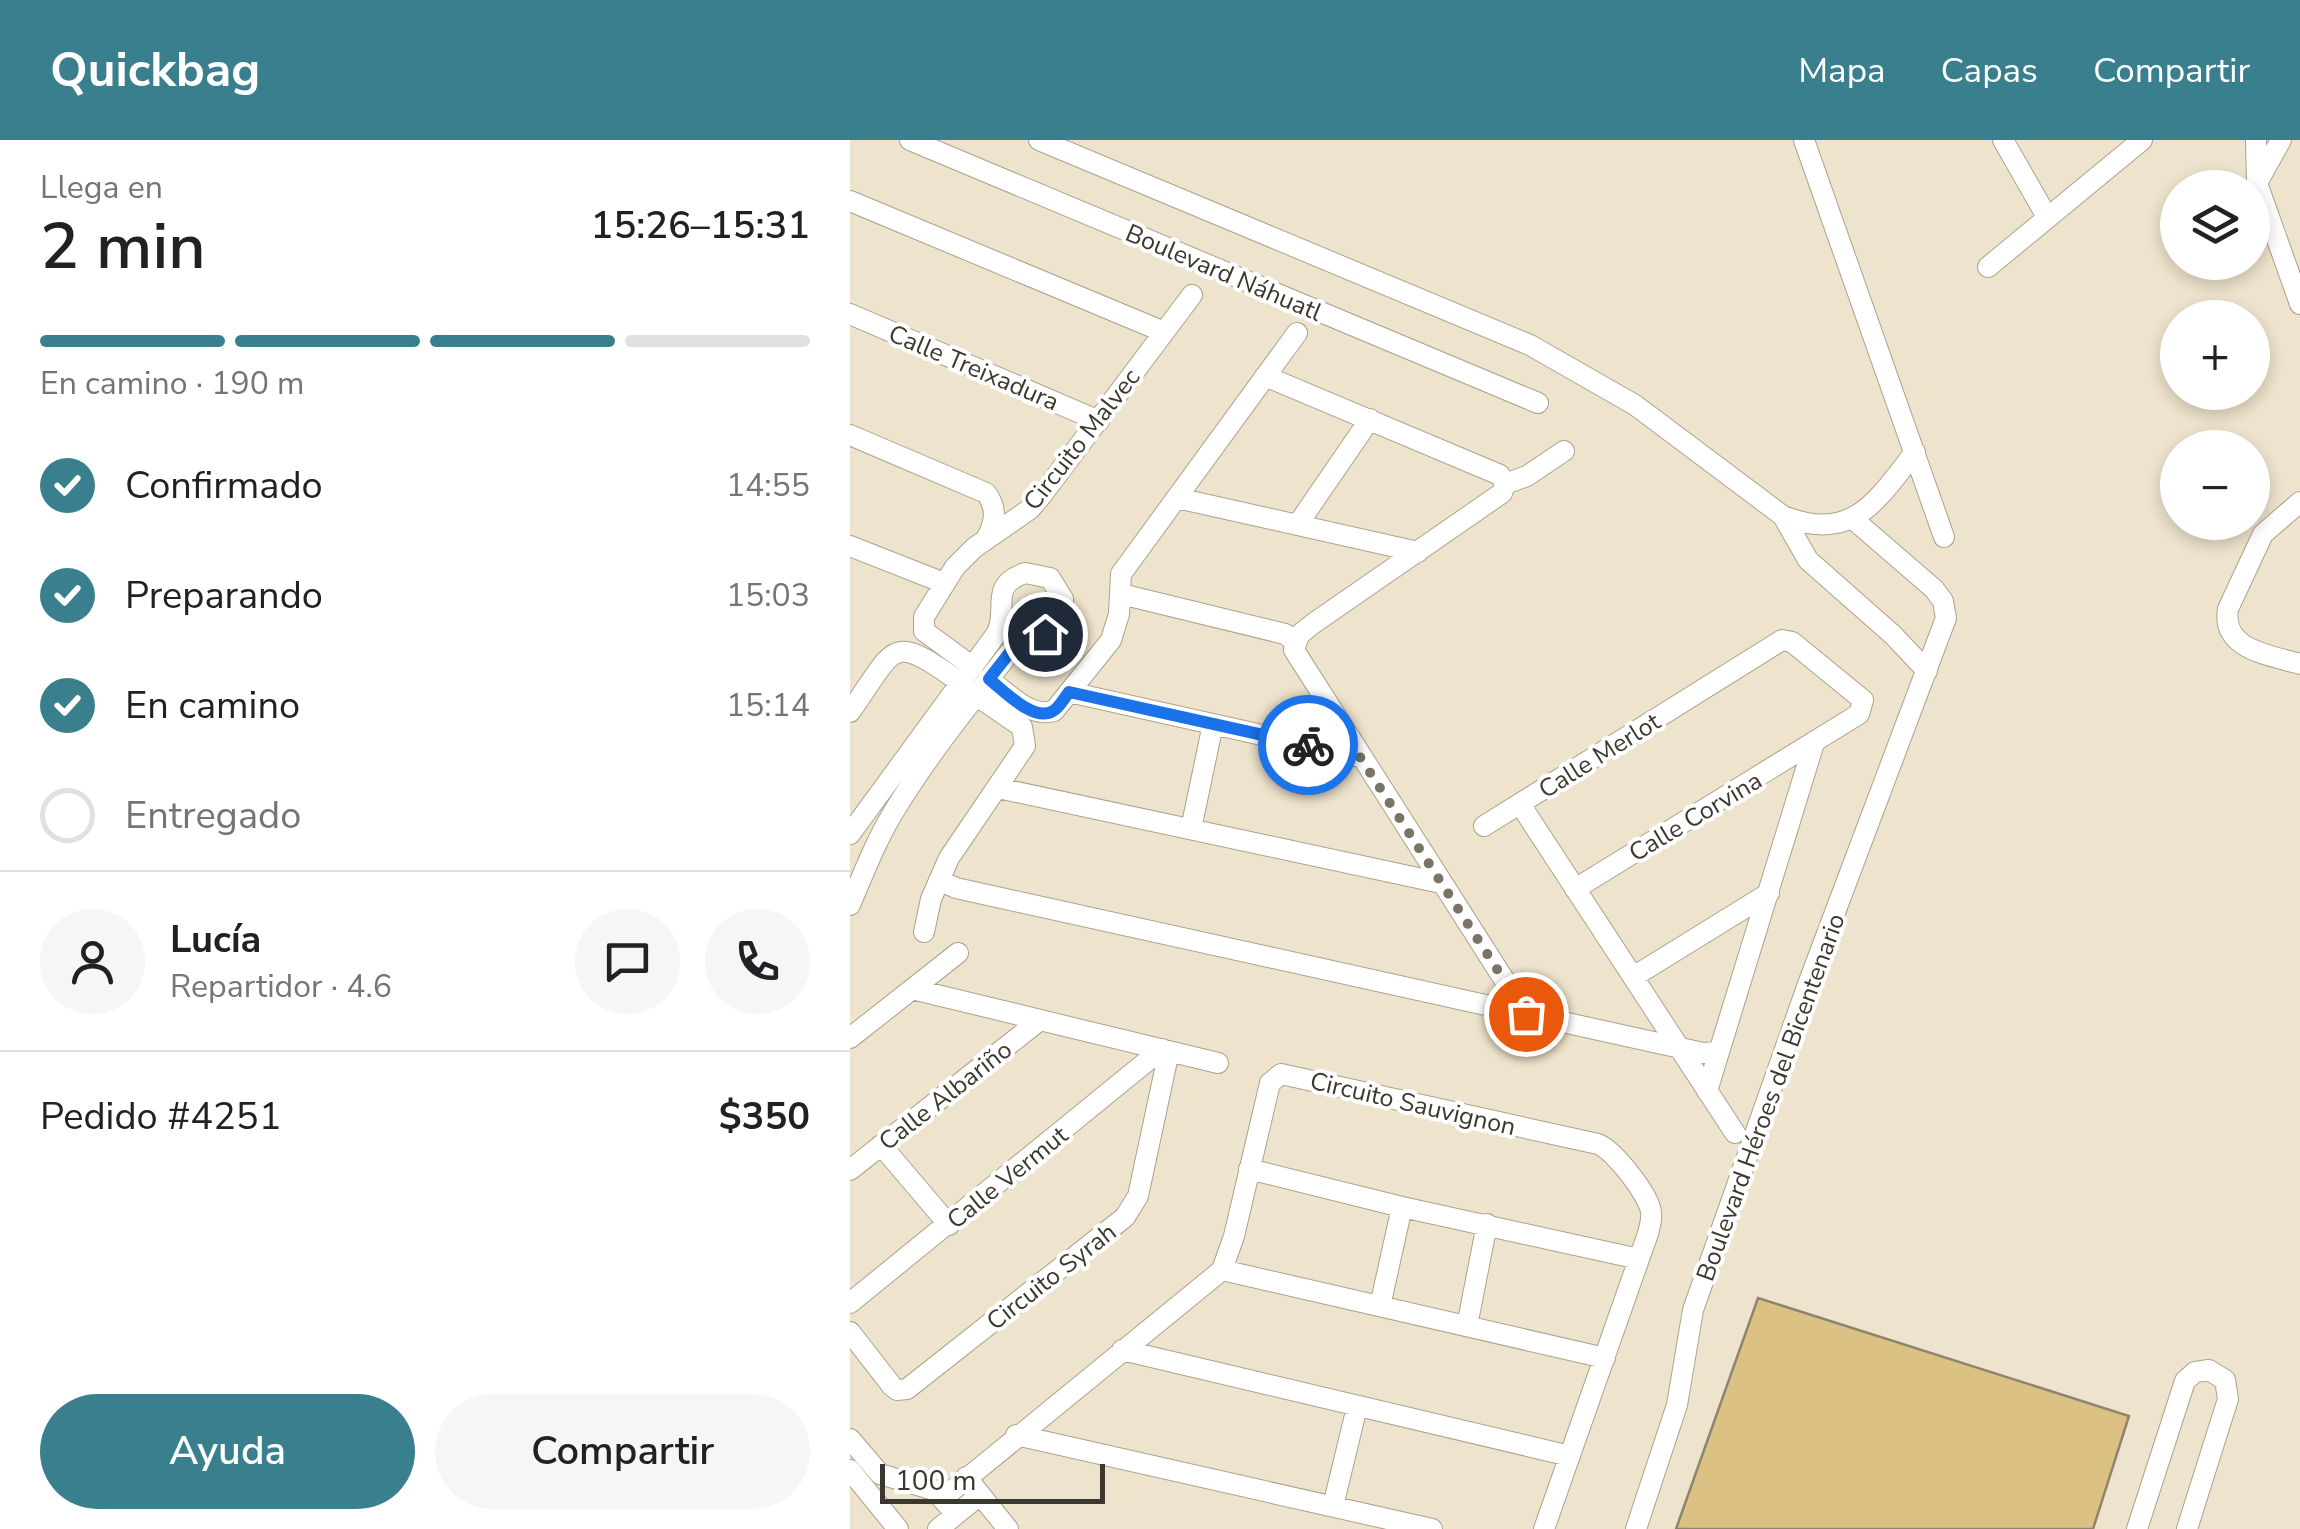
<!DOCTYPE html>
<html lang="es">
<head>
<meta charset="utf-8">
<style>
  body { margin:0; font-family:"Nunito Sans",sans-serif; background:#f6f6f6; color:#202124; height:100vh; display:flex; flex-direction:column; font-size:38px; white-space:nowrap }
  * { box-sizing:border-box; margin:0 }
  p { font-size:32px; color:#757577 }
  .icon { flex:none; width:55px; height:55px; fill:none; stroke:currentColor; stroke-width:2; stroke-linecap:round; stroke-linejoin:round }
  .map { position:relative; flex:1; overflow:hidden }
  .sheet { display:flex; flex-direction:column; background:#fff; width:850px }
  .sheet>* { flex:none }
  .buttons { position:absolute; left:1310px; top:30px; display:grid; gap:20px }
  .buttons a { display:grid; place-items:center; width:110px; height:110px; border-radius:50%; background:#fff; box-shadow:0 5px 15px #0003; font-size:50px }
  .scale { position:absolute; left:30px; bottom:25px; width:225px; box-sizing:border-box; padding-left:10px; border:5px solid #3c382f; border-top:0; font-size:28px; line-height:35px; white-space:nowrap; color:#3c382f; -webkit-text-stroke:8px #fff; paint-order:stroke }
  .pin { position:absolute; display:grid; place-items:center; width:85px; height:85px; color:#fff; margin:-42px; border:5px solid #fff; border-radius:50%; box-shadow:0 2px 10px #0007 }
  .courier { position:absolute; display:grid; place-items:center; width:100px; height:100px; margin:-50px; border:8px solid #1a73e8; border-radius:50%; background:#fff; color:#222; box-shadow:0 2px 12px #0007 }
  .overview em { font-style:normal; font-weight:600 }
  .overview div { display:flex; flex-direction:column-reverse }
  .overview { display:flex; align-items:center; justify-content:space-between; height:170px; padding:0 40px }
  h1 { font-size:65px; font-weight:600; line-height:75px }
  .bar { display:grid; grid-template-columns:repeat(4,1fr); gap:15px 10px; align-content:center; height:120px; padding:0 40px }
  .bar i { height:12px; border-radius:8px; background:#e0e0e0 }
  .bar .current { background:#3a7f8d }
  .bar p { grid-column:span 4 }
  .line { display:flex; align-items:center; gap:25px; padding:0 40px; border-top:2px solid #e0e0e0 }
  .line div { flex:1 }
  .round { display:grid; place-items:center; flex:none; width:105px; height:105px; border-radius:52px; background:#f6f6f6 }
  ol { padding:0 40px; list-style:none }
  li { display:flex; align-items:center; gap:30px; height:110px }
  li p { margin-inline-start:auto }
  li .icon { padding:10px; border-radius:50%; background:#3a7f8d; color:#fff; stroke-width:4 }
  li:last-child { color:#757577 }
  li i { width:55px; height:55px; border:5px solid #e0e0e0; border-radius:50% }
  .button { display:flex; gap:20px; margin-top:auto; padding:20px 40px }
  .button a { flex:1; height:115px; border-radius:60px; background:#3a7f8d; color:#fff; font-size:40px; font-weight:600; line-height:115px; text-align:center }
  .button a+a { background:#f6f6f6; color:#202124 }
  header { display:flex; align-items:center; gap:60px; box-sizing:border-box; height:140px; padding:0 50px; background:#3a7f8d; color:#fff }
  header strong { font-size:48px }
  nav { display:flex; gap:55px; margin-inline-start:auto; font-size:35px }
  main { display:flex; flex:1; min-height:0 }
  .map>svg:first-child { display:block }
  .building { fill:#dcc184; stroke:#8e846f; stroke-width:2.5 }
  .lines { fill:none; stroke-linecap:round; stroke-linejoin:round }
  .minor-casing { stroke:#aca28c; stroke-width:22 }
  .minor { stroke:#fff; stroke-width:20 }
  .done { stroke:#7a7466; stroke-width:10; stroke-dasharray:0 18 }
  .route { stroke:#1a73e8; stroke-width:12 }
  .labels { text-anchor:middle; stroke-width:8; stroke-linejoin:round; paint-order:stroke }
  .street-label { font-size:25px; fill:#3c382f; stroke:#fff }
</style>
</head>
<body>
<header>
<strong>Quickbag</strong>
<nav><a>Mapa</a><a>Capas</a><a>Compartir</a></nav>
</header>
<main>
<section class="sheet">
<div class="overview"><div><h1>2 min</h1><p>Llega en</p></div><em>15:26–15:31</em></div>
<div class="bar"><i class="current"></i><i class="current"></i><i class="current"></i><i></i><p>En camino · 190 m</p></div>
<ol>
<li><svg class="icon" aria-label="check" viewBox="0 0 24 24"><path d="M5 12l5 5 9-10"/></svg>Confirmado<p>14:55</p></li>
<li><svg class="icon" aria-label="check" viewBox="0 0 24 24"><path d="M5 12l5 5 9-10"/></svg>Preparando<p>15:03</p></li>
<li><svg class="icon" aria-label="check" viewBox="0 0 24 24"><path d="M5 12l5 5 9-10"/></svg>En camino<p>15:14</p></li>
<li><i></i>Entregado</li>
</ol>
<div class="line" style="height:180px"><a class="round"><svg class="icon" aria-label="person" viewBox="0 0 24 24"><circle cx="12" cy="8" r="4"/><path d="M4 21q1-7 8-7t8 7"/></svg></a><div><b>Lucía</b><p>Repartidor · 4.6</p></div><a class="round"><svg class="icon" aria-label="chat" viewBox="0 0 24 24"><path d="M4 5h16v11H9l-5 4z"/></svg></a><a class="round"><svg class="icon" aria-label="phone" viewBox="0 0 24 24"><path d="M5 4h4l2 5-3 2q2 4 5 5l2-3 5 2v4C11 20 4 13 5 4z"/></svg></a></div>
<div class="line" style="height:130px"><div>Pedido #4251</div><b>$350</b></div>
<div class="button"><a>Ayuda</a><a>Compartir</a></div>
</section>
<div class="map">
<svg width="1450" height="1389" viewBox="0 0 1450 1389">
  <rect width="100%" height="100%" fill="#eee3cc"/>
  <path class="building" d="M908,1158L1279,1276L1243,1389H826Z"/>
  <g class="lines">
    <defs>
      <path id="minor" d="M60,0L688,263
        M189,0L680,205L785,265L933,376C1002,403 1026,362 1065,312
        M954,0L1094,397
        M1153,0L1197,77
        M1406,0L1407,43L1450,164
        M1408,41L1431,0
        M0,61L314,192
        M1138,127L1292,0
        M0,174L249,281
        M415,236L650,335L655,344
        M0,295L136,353C148,369 145,383 136,399
        M327,358L568,412
        M1450,362L1413,394L1378,469C1371,510 1420,515 1450,524
        M933,376L958,420L1043,495L1077,531
        M448,384L520,279
        M0,406L94,443
        M271,454L435,494L444,501
        M123,527L74,491V477L105,427L124,408L180,369L192,355L342,155
        M139,539C158,553 179,578 204,571L261,500L269,474L271,434L447,193
        M219,552L510,617
        M0,572C47,506 39,491 111,543
        M148,648L591,743
        M670,664L885,993
        M634,686L932,500L942,502L1013,560L1009,574L725,749
        M341,689L363,584
        M0,694L147,493C159,467 138,446 175,433L200,438L213,459C215,503 179,488 160,512C121,562 79,614 46,668C27,698 14,732 0,765
        M89,740L106,748L853,913L867,912
        M74,792L81,759L99,718L175,606L172,587L127,556
        M783,837L919,753
        M62,849L368,923
        M676,874L444,510L449,495L464,483L652,353L655,344L677,336L714,311
        M0,898L108,813
        M857,951L964,603
        M31,1005L99,1085
        M399,1029L552,1067L789,1119
        M0,1030L190,880
        M372,1130L755,1218
        M0,1163L312,909
        M530,1166L552,1067
        M617,1186L637,1084
        M0,1192L42,1246L47,1250L57,1249L275,1077L288,1056L319,911
        M272,1210L720,1316
        M166,1295L582,1389
        M0,1299L30,1334L84,1350L106,1374
        M0,1330L48,1389
        M116,1337L158,1389
        M93,1358L372,1130L384,1096L420,943L431,934L748,1004C764,1010 799,1055 801,1072C803,1086 793,1106 789,1119L694,1389
        M483,1366L507,1267
        M88,1389L130,1355
        M786,1389L827,1265L843,1170L958,844L1096,478L1093,461L1084,449L1003,379
        M1287,1389L1335,1241L1345,1232L1359,1230L1375,1240L1378,1259L1337,1389"/>
    </defs>
    <use href="#minor" class="minor-casing"/>
    <use href="#minor" class="minor"/>
  </g>
  <g class="lines">
    <path class="done" d="M458,605L510,617L676,874"/>
    <path class="route" d="M195,494L174,498L168,502L139,539C153,550 184,583 203,571C209,568 215,557 219,552L458,605"/>
  </g>
  <g class="labels">
    <g class="street-label">
      <text transform="translate(374 132) rotate(23)" y="9">Boulevard Náhuatl</text>
      <text transform="translate(124 227) rotate(23)" y="9">Calle Treixadura</text>
      <text transform="translate(231 299) rotate(-52)" y="9">Circuito Malvec</text>
      <text transform="translate(749 615) rotate(-32)" y="9">Calle Merlot</text>
      <text transform="translate(845 676) rotate(-31)" y="9">Calle Corvina</text>
      <text transform="translate(95 955) rotate(-38)" y="9">Calle Albariño</text>
      <text transform="translate(920 957) rotate(-70)" y="9">Boulevard Héroes del Bicentenario</text>
      <text transform="translate(563 963) rotate(13)" y="9">Circuito Sauvignon</text>
      <text transform="translate(157 1037) rotate(-39)" y="9">Calle Vermut</text>
      <text transform="translate(201 1136) rotate(-38)" y="9">Circuito Syrah</text>
    </g>
  </g>
</svg>
<div class="buttons">
<a><svg class="icon" aria-label="layers" viewBox="0 0 24 24"><path d="M12 4l9 5-9 5-9-5zM3 14l9 5 9-5"/></svg></a>
<a>+</a>
<a>−</a>
</div>
<div class="scale">100 m</div>
<div class="pin" style="left:676px;top:874px;background:#ea580c"><svg class="icon" aria-label="bag" viewBox="0 0 24 24"><path d="M5 8h14l-1 12H6zM9 8a3 3 0 0 1 6 0"/></svg></div>
<div class="pin" style="left:195px;top:494px;background:#1f2937"><svg class="icon" aria-label="home" viewBox="0 0 24 24"><path d="M3 11l9-7 9 7M6 9v11h12V9"/></svg></div>
<div class="courier" style="left:458px;top:605px"><svg class="icon" aria-label="bike" viewBox="0 0 24 24"><circle cx="6" cy="16" r="4"/><circle cx="18" cy="16" r="4"/><path d="M6 16l4-8h5l3 8M10 8l3 8H6M13 5h3"/></svg></div>
</div>
</main>
</body>
</html>
